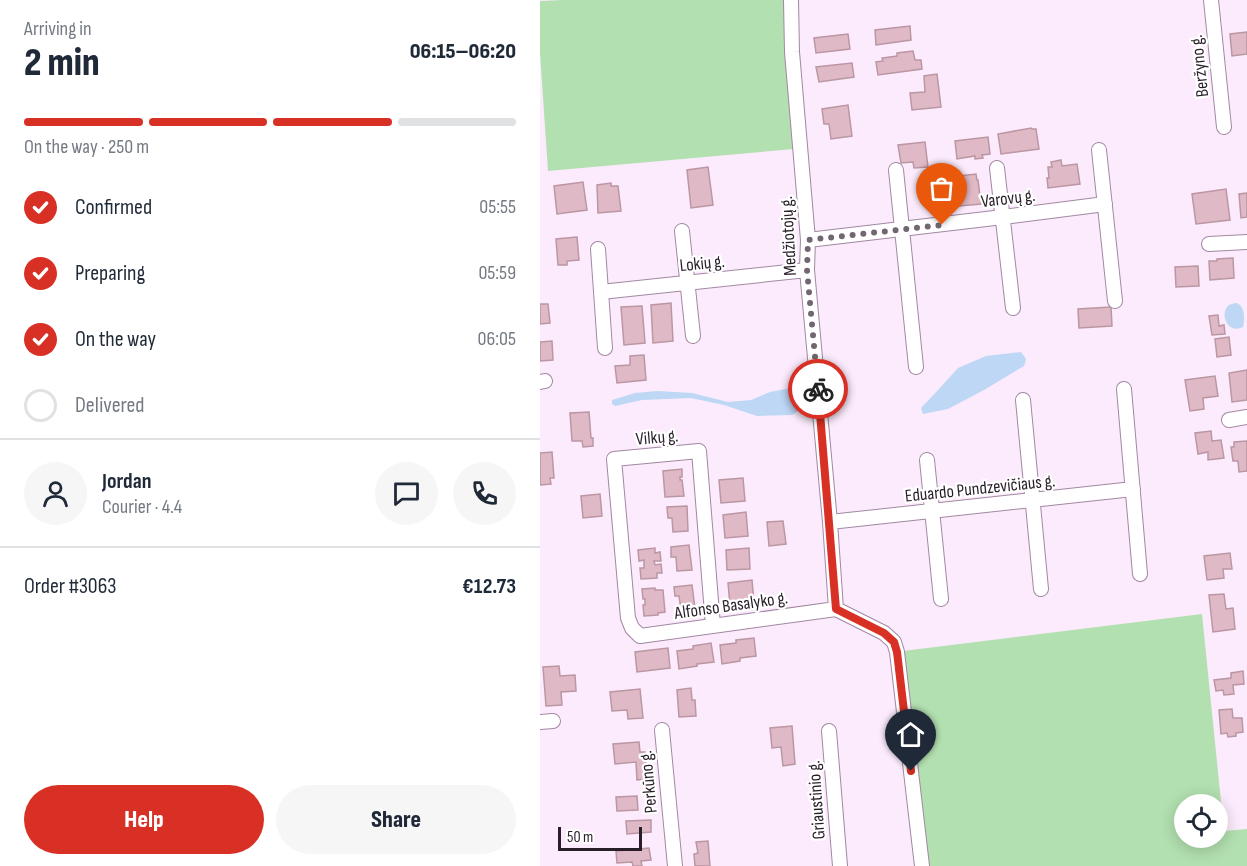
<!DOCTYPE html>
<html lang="en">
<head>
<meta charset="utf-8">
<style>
  body { margin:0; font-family:"Sofia Sans Condensed",sans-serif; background:#f6f6f7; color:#1f2937; height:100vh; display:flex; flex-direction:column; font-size:22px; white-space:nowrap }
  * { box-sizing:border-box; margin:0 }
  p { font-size:20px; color:#747a83 }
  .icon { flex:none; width:33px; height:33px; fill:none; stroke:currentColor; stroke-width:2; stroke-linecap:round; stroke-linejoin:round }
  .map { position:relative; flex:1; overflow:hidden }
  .side { display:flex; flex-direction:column; background:#fff; width:540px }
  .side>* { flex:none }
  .tools { position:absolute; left:634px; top:794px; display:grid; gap:12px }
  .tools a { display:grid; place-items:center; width:54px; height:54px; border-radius:50%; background:#fff; box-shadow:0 3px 15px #0003; font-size:30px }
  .scale { position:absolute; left:18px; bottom:15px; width:84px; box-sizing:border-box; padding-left:6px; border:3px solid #281e28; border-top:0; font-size:16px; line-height:21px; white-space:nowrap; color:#281e28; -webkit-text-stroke:4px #fff; paint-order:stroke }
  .pin { position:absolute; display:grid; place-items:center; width:51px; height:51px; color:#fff; margin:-62px -26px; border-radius:50% 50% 50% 0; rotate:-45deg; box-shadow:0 0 6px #0007 }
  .pin .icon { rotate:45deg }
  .courier { position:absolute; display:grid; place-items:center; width:60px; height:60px; margin:-30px; border:4px solid #d93025; border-radius:50%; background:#fff; color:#222; box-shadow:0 2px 8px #0007 }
  .summary em { font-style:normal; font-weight:800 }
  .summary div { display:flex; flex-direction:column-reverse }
  .summary { display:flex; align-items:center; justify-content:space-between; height:102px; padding:0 24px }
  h1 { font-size:39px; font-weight:800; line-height:45px }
  .bar { display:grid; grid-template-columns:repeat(4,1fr); gap:9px 6px; align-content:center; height:72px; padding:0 24px }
  .bar i { height:8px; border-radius:4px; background:#e0e1e3 }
  .bar .current { background:#d93025 }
  .bar p { grid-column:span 4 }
  .line { display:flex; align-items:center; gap:15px; padding:0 24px; border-top:2px solid #e0e1e3 }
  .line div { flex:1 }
  .round { display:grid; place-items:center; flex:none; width:63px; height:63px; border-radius:32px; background:#f6f6f7 }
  ol { padding:0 24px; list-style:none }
  li { display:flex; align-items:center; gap:18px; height:66px }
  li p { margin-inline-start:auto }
  li .icon { padding:6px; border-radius:50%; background:#d93025; color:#fff; stroke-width:4 }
  li:last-child { color:#747a83 }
  li i { width:33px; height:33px; border:3px solid #e0e1e3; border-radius:50% }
  .action { display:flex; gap:12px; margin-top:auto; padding:12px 24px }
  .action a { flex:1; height:69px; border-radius:36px; background:#d93025; color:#fff; font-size:24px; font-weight:800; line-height:69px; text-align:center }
  .action a+a { background:#f6f6f7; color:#1f2937 }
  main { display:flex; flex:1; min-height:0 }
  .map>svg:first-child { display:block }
  .green { fill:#b3e0b0; fill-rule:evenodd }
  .water { fill:#bdd7f5 }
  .building { fill:#e0b9c6; stroke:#bb96a3; stroke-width:1.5 }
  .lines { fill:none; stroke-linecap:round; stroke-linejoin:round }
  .street-casing { stroke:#a288a2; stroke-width:16 }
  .street { stroke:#fff; stroke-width:14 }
  .done { stroke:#726672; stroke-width:6; stroke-dasharray:0 10.8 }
  .route { stroke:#d93025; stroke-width:8 }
  .labels { text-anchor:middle; stroke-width:4.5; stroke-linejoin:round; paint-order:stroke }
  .street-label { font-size:18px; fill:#281e28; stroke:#fff }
</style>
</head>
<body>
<main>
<section class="side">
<div class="summary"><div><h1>2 min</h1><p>Arriving in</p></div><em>06:15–06:20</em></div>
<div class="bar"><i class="current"></i><i class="current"></i><i class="current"></i><i></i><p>On the way · 250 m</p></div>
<ol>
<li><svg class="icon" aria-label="check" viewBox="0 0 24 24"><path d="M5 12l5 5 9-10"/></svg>Confirmed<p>05:55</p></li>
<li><svg class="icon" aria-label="check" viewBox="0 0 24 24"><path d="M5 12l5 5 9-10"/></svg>Preparing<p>05:59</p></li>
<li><svg class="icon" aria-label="check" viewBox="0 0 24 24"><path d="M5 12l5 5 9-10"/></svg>On the way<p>06:05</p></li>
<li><i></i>Delivered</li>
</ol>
<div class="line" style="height:108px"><a class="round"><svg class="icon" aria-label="person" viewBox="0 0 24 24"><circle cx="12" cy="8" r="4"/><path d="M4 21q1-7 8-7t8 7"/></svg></a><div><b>Jordan</b><p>Courier · 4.4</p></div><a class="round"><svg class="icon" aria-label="chat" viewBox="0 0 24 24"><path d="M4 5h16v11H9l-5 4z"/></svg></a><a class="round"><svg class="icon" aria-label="phone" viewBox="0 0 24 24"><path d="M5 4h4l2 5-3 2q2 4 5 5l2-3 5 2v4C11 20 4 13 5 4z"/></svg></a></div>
<div class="line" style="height:78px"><div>Order #3063</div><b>€12.73</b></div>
<div class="action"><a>Help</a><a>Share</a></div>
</section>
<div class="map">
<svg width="707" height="866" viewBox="0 0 707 866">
  <rect width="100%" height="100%" fill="#fcebfc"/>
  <path class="green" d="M23,0H245L254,149L8,171L0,53V1Z
    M662,614L684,831L707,829V866H386L363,651ZM645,804H678V837H645Z"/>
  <path class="water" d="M696,303C705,305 705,319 703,327C689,334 680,317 687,307C689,304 692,304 696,303Z
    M481,352L486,359L484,366L444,390L408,409L383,414L381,408L398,390L418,368L446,356Z
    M251,388L254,389L257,412L252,415L217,416L184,405L151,398L102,400L75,406L72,404V400L95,393L118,391L152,393L188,402L211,400L230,392Z"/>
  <path class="building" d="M370,26L371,40L336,45L335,30Z
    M707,32V54L692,56L690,34Z
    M308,34L310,49L276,53L274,38Z
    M373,51L375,60H381L382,69L338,75L336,62L343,61L342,58L357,56V53Z
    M312,63L314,77L279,82L276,67Z
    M397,74L401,107L372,110L370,93L385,92L384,76Z
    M308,105L312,136L291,139L289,124H284L282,109Z
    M491,128L492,129H496L499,149L461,154L458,134Z
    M448,137L450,154L442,155L443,158L435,159V156L417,159L415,141Z
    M385,142L388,167L374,168L373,162L361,163L358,145Z
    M521,160L522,166L537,164L540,184L508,188L507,178H509L508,167H512L511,162Z
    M168,167L173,205L151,208L147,170Z
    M436,174L437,180H438L441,204L419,206L417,194H421L419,176Z
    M43,182L47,210L17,214L14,186Z
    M71,183V186H78L81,211L58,213L57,185Z
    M686,189L690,220L656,224L652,194Z
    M707,193V217L701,218L699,194Z
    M37,237L39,260L27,261V265H18L16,239Z
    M693,258L694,278L670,280L669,261H677V259Z
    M658,266L659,286L636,287L635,267Z
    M131,303L133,341L113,343L111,305Z
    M0,304H8L10,323L0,324Z
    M102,306L105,343L84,345L81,307Z
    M571,307L572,326L539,328L538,309Z
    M678,315L679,326L684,325L685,334L672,335L669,316Z
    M689,337L691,355L677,357L675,339Z
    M12,341L13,360L0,361V342Z
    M104,355L106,380L77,383L75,366L90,365V356Z
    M707,370V400L692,402L689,373Z
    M675,376L678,396L663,398L664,409L650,411L645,380Z
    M49,412L51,438H53V446L43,447L42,441H32L30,413Z
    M671,431L672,441L681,440L684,458L668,460V452L658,454L655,433Z
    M707,441V471L699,472L698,461H693L691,447H694V442Z
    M12,452L14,478H10L11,484L0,485V453Z
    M142,469V477H140V480H142L144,496L125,497L123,471Z
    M203,478L205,501L181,503L179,480Z
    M60,494L62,516L43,518L41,496Z
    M147,506L148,531L133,532L132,518H128L127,507Z
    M206,512L208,536L185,538L183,515Z
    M243,521L246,544L229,546L227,522Z
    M149,545L152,570L137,571L136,557H131V547Z
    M115,548V553L120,552L121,561H114L115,565L121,564L122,573H117V578L101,579L100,568H104V560L99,561L98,550Z
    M209,548L210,569L187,570L186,550Z
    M690,553L692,569H683L684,578L667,580L664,556Z
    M212,580L214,603L190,605L188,583Z
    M152,585L155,609L141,610L139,596H135L134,587Z
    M115,588V590H123L125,612L118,613V615L104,616L103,605H105V599H103L102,589Z
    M684,594L686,609L693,608L695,629L673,632L669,595Z
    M214,638L216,656L200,658V661L182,664L180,645L196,643V640Z
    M171,643L174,662L157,664V666L139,669L137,651L153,649V646Z
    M128,648L130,668L97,672L95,652Z
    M19,666L20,676L35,675L36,691L21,692L22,705L6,706L3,667Z
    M703,671L704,684L693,685L694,694L684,695L683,690L676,691L674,680L691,678V673Z
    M151,688L152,700H155L156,716L139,717L137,690Z
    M100,689L103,718L88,719L87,710L72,711L70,692Z
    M692,709L693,718H702L703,732L696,733V736L688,737L687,733L681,734L679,710Z
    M252,726L255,764L243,766L241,747L232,748L230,728Z
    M99,742L100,752H105L107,779L97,780L96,762L75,764L73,744Z
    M97,796L98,810L77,811L76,797Z
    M111,820V832L87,834L86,821Z
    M168,841L170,866H155L154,854L158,853L156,842Z
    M109,848L111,860L101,861L102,866H93L92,862L77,863L76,851Z"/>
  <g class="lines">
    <defs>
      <path id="street" d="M251,0L252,52L268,240L267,270L290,522L296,609L344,633L354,642L357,652L382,866
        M671,0L684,127
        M559,150L575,301
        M457,168L473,308
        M356,170L376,367
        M142,231L153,336
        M268,240L463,217L565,204
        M669,244L707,242
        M58,249L65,348
        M61,292L267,270
        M0,382L5,381
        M584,389L600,574
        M483,400L501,589
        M689,420L707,417
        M387,460L401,599
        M290,522L593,489
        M173,626L159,451L74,459L88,618L92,628L100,636L296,609
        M0,722L13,721
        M122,730L135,866
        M289,731L300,866"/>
    </defs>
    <use href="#street" class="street-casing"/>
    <use href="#street" class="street"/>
  </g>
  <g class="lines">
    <path class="done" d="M278,389L267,270L268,240L402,225"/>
    <path class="route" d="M278,389L296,609L344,633L354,642L357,652L371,771"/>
  </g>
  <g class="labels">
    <g class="street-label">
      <text transform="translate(659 66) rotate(-96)" y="6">Beržyno g.</text>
      <text transform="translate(468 198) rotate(-7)" y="6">Varovų g.</text>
      <text transform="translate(248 236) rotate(-93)" y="6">Medžiotojų g.</text>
      <text transform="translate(162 263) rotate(-6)" y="6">Lokių g.</text>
      <text transform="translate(117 437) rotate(-5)" y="6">Vilkų g.</text>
      <text transform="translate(440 488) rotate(-6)" y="6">Eduardo Pundzevičiaus g.</text>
      <text transform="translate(191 605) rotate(-8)" y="6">Alfonso Basalyko g.</text>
      <text transform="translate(108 782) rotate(-95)" y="6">Perkūno g.</text>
      <text transform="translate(276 800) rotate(-94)" y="6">Griaustinio g.</text>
    </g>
  </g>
</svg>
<div class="tools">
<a><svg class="icon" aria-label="locate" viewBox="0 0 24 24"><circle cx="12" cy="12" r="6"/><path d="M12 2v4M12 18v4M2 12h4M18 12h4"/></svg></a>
</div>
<div class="scale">50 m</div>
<div class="pin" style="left:402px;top:225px;background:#ea580c"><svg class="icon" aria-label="bag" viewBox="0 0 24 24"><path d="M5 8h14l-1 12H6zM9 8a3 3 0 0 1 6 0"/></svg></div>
<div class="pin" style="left:371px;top:771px;background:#1f2937"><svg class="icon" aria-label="home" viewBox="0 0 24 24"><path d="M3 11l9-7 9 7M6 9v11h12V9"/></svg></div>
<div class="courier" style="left:278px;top:389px"><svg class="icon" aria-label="bike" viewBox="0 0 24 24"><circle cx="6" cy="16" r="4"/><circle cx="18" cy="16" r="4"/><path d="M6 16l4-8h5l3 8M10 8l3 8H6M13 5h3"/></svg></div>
</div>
</main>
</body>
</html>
